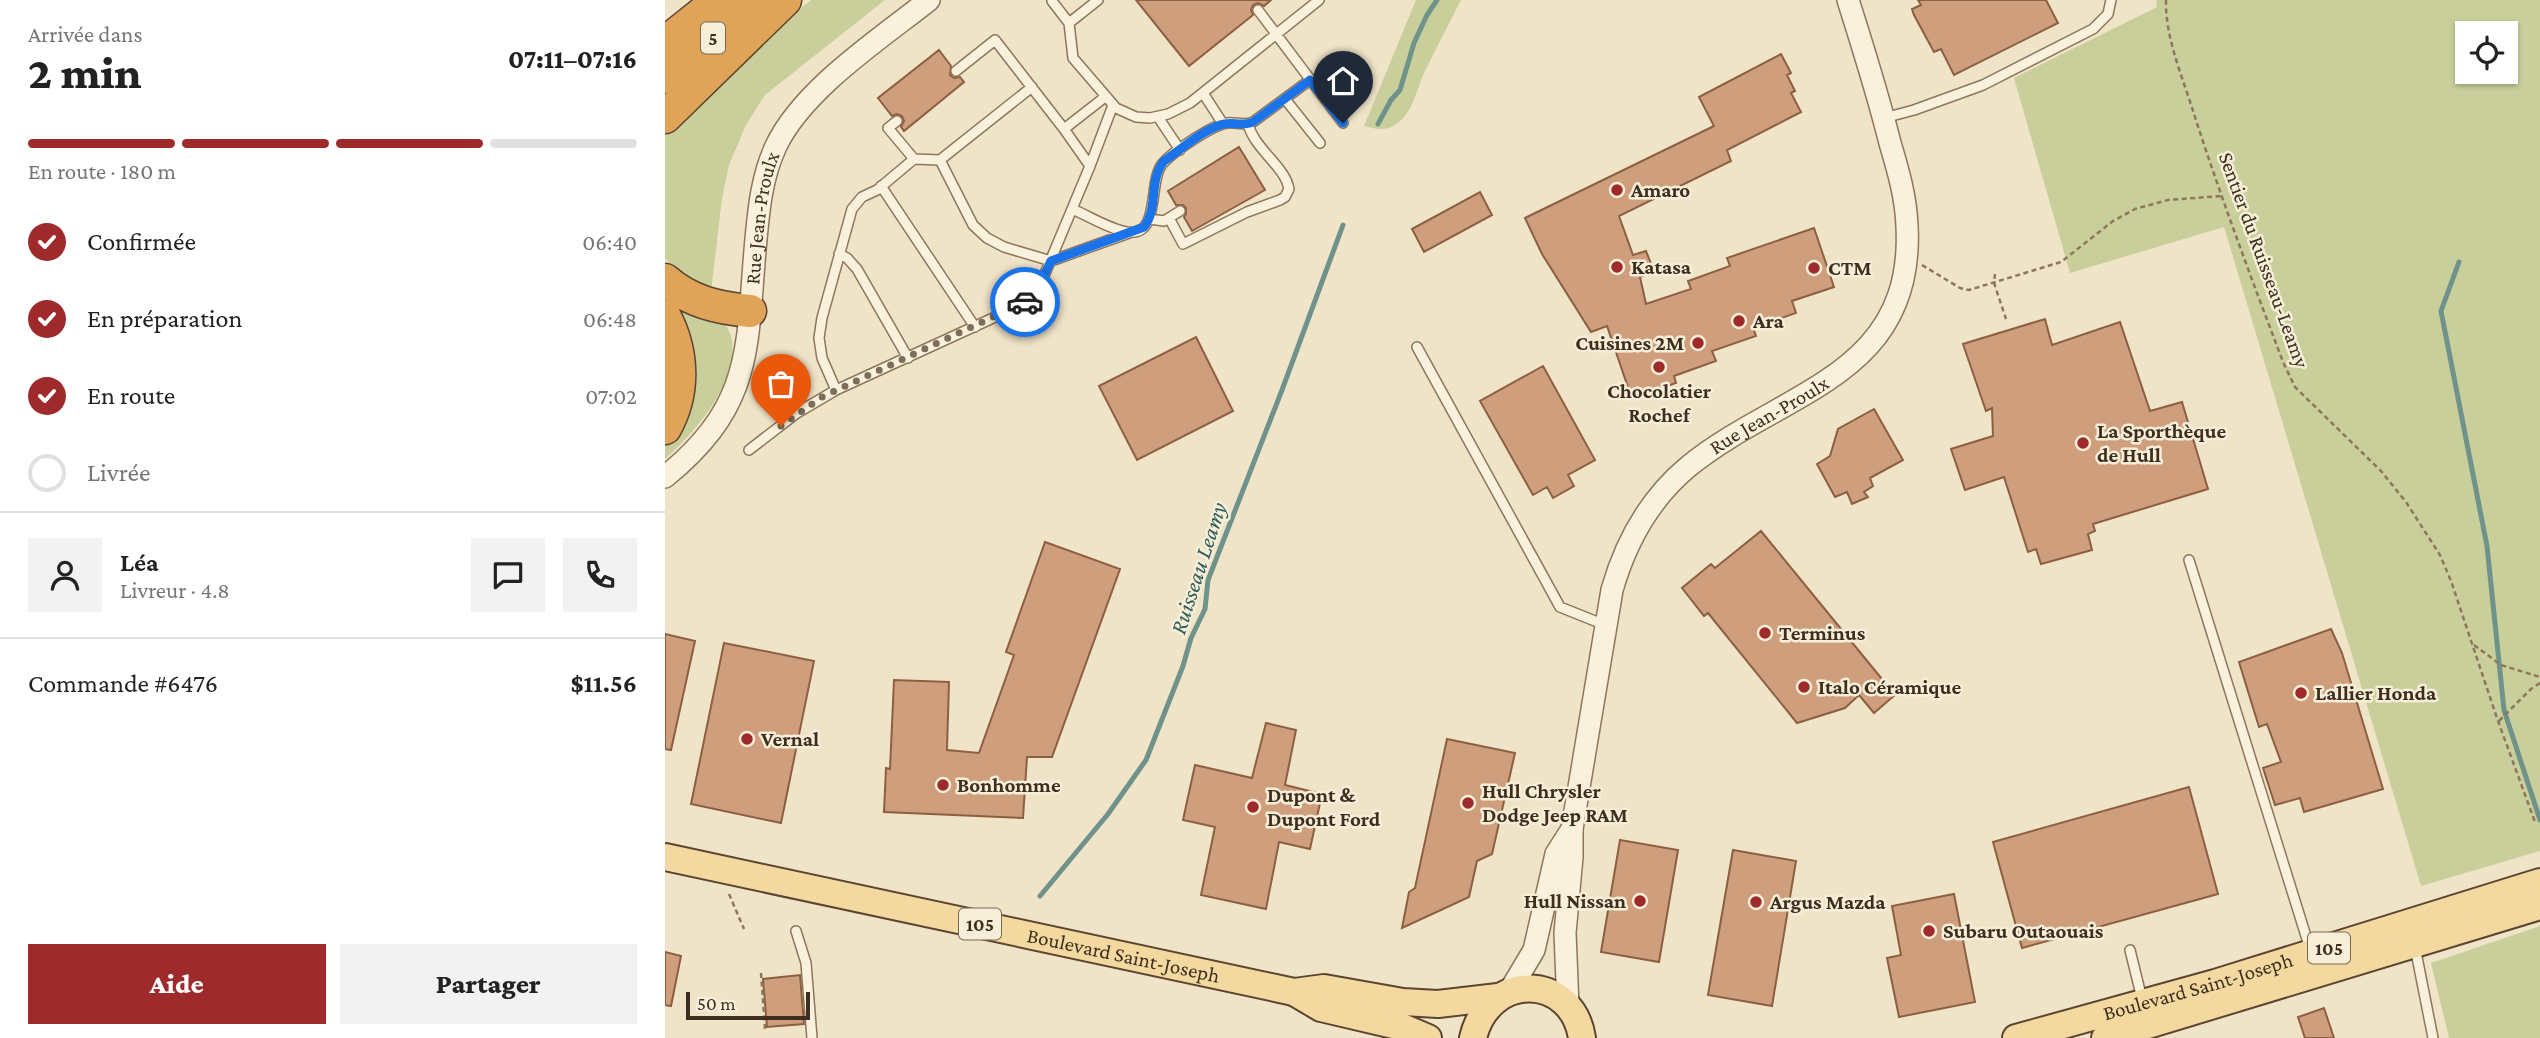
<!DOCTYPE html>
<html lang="fr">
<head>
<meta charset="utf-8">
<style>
  body { margin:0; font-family:"Crimson Pro",serif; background:#f2f2f2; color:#222; height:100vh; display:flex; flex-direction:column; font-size:26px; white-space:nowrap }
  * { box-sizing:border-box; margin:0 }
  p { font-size:23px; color:#767676 }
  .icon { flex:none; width:38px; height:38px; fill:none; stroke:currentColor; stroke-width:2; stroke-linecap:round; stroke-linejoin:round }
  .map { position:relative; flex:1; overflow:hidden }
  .drawer { display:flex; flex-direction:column; background:#fff; width:665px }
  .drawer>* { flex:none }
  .controls { position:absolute; left:1790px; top:21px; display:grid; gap:14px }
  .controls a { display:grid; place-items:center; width:63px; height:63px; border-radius:0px; background:#fff; box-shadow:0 2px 5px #0004; font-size:35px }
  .scale { position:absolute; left:21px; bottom:18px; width:124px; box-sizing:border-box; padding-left:7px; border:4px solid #3d2e20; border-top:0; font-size:19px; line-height:24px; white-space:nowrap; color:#3d2e20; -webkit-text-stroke:5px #f7eed8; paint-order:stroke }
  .pin { position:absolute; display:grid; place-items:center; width:60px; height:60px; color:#fff; margin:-72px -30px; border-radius:50% 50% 50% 0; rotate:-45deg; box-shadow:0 0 7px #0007 }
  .pin .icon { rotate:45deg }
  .courier { position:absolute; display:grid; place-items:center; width:70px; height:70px; margin:-35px; border:5px solid #1a73e8; border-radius:50%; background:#fff; color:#222; box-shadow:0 2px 9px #0007 }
  .head em { font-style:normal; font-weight:800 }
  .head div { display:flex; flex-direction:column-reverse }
  .head { display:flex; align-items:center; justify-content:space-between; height:119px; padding:0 28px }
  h1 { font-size:46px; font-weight:800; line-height:52px }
  .bar { display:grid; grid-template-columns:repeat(4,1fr); gap:10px 7px; align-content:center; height:84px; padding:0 28px }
  .bar i { height:9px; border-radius:5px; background:#e0e0e0 }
  .bar .on { background:#9e2a2b }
  .bar p { grid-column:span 4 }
  .line { display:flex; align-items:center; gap:18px; padding:0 28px; border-top:2px solid #e0e0e0 }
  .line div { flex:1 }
  .round { display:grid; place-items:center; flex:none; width:74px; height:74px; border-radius:0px; background:#f2f2f2 }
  ol { padding:0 28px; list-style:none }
  li { display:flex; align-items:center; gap:21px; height:77px }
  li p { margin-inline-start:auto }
  li .icon { padding:7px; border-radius:50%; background:#9e2a2b; color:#fff; stroke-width:4 }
  li:last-child { color:#767676 }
  li i { width:38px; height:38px; border:4px solid #e0e0e0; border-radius:50% }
  .primary-button { display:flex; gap:14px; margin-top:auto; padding:14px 28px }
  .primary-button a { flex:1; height:80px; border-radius:0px; background:#9e2a2b; color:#fff; font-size:28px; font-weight:800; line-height:80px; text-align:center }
  .primary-button a+a { background:#f2f2f2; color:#222 }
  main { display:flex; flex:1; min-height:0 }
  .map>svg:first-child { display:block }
  .green { fill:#c9cf9b; fill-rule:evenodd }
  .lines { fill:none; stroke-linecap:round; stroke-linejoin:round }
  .stream { stroke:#6f938a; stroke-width:5 }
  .building { fill:#cf9f7d; stroke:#8d5f41; stroke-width:2 }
  .service-casing { stroke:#8d765c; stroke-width:12 }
  .tertiary-casing { stroke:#8d765c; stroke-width:24 }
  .primary-casing { stroke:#5b4430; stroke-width:30 }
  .motorway-casing { stroke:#5b4430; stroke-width:35 }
  .path { stroke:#8d765c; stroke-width:2.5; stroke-dasharray:5 3.5; stroke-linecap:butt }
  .service { stroke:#faf1dc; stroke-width:9 }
  .tertiary { stroke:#faf1dc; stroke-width:21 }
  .primary { stroke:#f3d9a0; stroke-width:26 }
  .motorway { stroke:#e0a458; stroke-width:32 }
  .done { stroke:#7c6e5b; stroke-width:7; stroke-dasharray:0 12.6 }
  .route { stroke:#1a73e8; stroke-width:9 }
  .poi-dot { fill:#9e2a2b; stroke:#f7eed8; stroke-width:2.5 }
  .labels { text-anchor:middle; stroke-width:5; stroke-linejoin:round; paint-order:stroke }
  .shield { fill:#f7eed8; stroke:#756857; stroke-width:2 }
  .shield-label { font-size:19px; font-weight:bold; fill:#3d2e20 }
  .poi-label { font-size:21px; font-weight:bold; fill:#3d2e20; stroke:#f7eed8; text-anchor:start }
  .street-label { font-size:21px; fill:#3d2e20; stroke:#f7eed8 }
  .water-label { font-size:23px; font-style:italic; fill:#2f5d5a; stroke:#f7eed8 }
</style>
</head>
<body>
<main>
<section class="drawer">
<div class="head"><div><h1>2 min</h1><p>Arrivée dans</p></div><em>07:11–07:16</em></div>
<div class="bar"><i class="on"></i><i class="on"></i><i class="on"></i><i></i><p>En route · 180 m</p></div>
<ol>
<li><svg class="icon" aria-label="check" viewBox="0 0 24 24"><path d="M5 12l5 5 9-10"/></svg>Confirmée<p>06:40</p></li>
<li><svg class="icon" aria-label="check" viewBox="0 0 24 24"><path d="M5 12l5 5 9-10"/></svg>En préparation<p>06:48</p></li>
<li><svg class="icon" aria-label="check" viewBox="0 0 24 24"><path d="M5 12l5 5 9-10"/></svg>En route<p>07:02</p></li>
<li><i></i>Livrée</li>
</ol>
<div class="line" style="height:126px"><a class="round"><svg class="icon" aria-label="person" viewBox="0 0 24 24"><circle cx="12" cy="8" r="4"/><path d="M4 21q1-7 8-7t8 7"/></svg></a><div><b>Léa</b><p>Livreur · 4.8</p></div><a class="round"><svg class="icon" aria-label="chat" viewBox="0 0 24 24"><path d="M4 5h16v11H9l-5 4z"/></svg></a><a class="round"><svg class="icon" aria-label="phone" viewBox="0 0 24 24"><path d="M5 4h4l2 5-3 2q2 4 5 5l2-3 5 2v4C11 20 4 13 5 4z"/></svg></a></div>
<div class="line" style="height:91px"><div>Commande #6476</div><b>$11.56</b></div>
<div class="primary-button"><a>Aide</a><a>Partager</a></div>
</section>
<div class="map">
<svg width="1875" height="1038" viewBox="0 0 1875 1038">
  <rect width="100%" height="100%" fill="#f0e4c8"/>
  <path class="green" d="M146,0H220L100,95L81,125L64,165L57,198L46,293L14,274L0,258V136L99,39Z
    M751,0H796C784,24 771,48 759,73C752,89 747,115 730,125C721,131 709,129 699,126Z
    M1491,0H1875V851L1756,886L1559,227L1405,273L1349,78L1492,7ZM1802,33H1841V72H1802Z
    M11,299L61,325C87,368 31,432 0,459V445L10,430L7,307Z
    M1875,926V1038H1784L1766,963Z"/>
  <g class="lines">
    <path class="stream" d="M713,124L726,100L735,90L749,43L762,15L772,0
      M1794,262L1776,311L1822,546L1839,710L1875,820
      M375,896L443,814L481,760L518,666L526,638L540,609L543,580L617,390L678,225"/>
  </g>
  <path class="building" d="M471,0H606L599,6L593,3L588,5L586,10L588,15L524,66Z
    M1253,0H1381L1393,23L1289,75L1276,49L1269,52L1249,15L1247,9L1256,5Z
    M274,50L286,66L285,75L289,78L295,77L299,82L239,131L236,127L239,121L237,116L232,114L227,116L213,98Z
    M1116,54L1126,73L1122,75L1130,91L1126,93L1136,112L1062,150L1066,161L954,216L968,255L981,251L989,271L975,277L981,304L1026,289L1023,281L1065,266L1062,258L1149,228L1169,287L1127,301L1131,313L1088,328L1091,336L1047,351L1051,361L1009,376L1011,383L967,399L942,326L926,332L877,254L860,218L1049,126L1034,97Z
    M574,147L600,190L527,231L519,217L521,214V208L518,205H511L503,191Z
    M815,192L827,215L759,252L747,229Z
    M1380,319L1387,345L1455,322L1485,411L1517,402L1543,489L1428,524L1430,531L1423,534L1427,550L1376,564L1371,549L1363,552L1339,477L1300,490L1286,449L1328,436L1327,408L1321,411L1298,344Z
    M531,337L568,411L472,460L434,386Z
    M878,366L930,460L903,475L909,486L888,498L882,487L868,495L815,401Z
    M1209,409L1238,460L1205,478L1208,486L1199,492L1203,497L1187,504L1182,492L1170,497L1152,464L1165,456L1173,429Z
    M1096,531L1230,695L1209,713L1194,695L1180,708L1132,723L1043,613L1039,616L1017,588L1046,564L1050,568Z
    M380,542L455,569L387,757H362L358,818L219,812L221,768L225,769L229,680L284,682L282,750L314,753L349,655L341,652Z
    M1666,629L1677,653L1718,789L1639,812L1635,798L1610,805L1598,768L1616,762L1602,724L1594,727L1574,662Z
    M0,634L30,641L6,750L0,749Z
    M59,643L149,661L116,823L26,804Z
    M601,723L631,730L620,785L657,794L645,849L614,842L601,909L536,895L550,827L518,820L530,765L587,778Z
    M782,739L850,753L827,854L812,861L804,897L737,928L744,892L750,888Z
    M1524,787L1553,894L1357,948L1328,842Z
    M955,840L1013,850L994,962L936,952Z
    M1068,850L1131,861L1107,1006L1043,995Z
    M1289,894L1310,1002L1234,1017L1222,958L1236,955L1227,906Z
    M0,952L16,956L6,1006L0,1005Z
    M135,975L139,1024L102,1027L98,979Z
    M1659,1008L1669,1038H1640L1633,1017Z"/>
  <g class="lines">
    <defs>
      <path id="service" d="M387,1L404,23L408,58L451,108L471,117L485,118L503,114L525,103L654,0
        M593,10L678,123
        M404,23L433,0
        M291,71L330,40L399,129L440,97
        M538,93L558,124
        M620,99L655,143
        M493,117L515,150
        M1219,118L1249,110L1318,85L1428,29L1443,14L1446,0
        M232,121L223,128L249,159L275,160L367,87
        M249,159L212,190L197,197L187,209L157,318L154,338L157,358L171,390L352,307L365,297L376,283L425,166L399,129
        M275,160L308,225L322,238L339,247L386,261L464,233
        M425,166L448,105
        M216,186L310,327
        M407,209C424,216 444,229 462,232C497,237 482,181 498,163C508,152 547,125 562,123C571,122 579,126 588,122L645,80
        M504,218L518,244L582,212L615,200L620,197L624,189C620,166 590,150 583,124
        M485,219L499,221L515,211
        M174,254L182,258L192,269L243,358
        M752,347L895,607L940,625
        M84,450L132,413L171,390
        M1524,560L1645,949
        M131,931L141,963L147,1038
        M1750,947L1768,1038
        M1465,950L1477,999"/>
      <g id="tertiary">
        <path id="s1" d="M0,477C91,403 81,345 91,239C94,207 97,176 111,146C138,89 215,39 264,0"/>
        <path d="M844,992L869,950L891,854L907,829"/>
        <path id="s2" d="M903,1006L900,933L907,857V829L947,590C961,541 984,499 1024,466C1116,391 1250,377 1242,226C1241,197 1233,170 1225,143C1213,95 1198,47 1183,0"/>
      </g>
      <g id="primary">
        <path id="s3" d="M0,857L629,992L659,988L738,1002L773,1004L833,997"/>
        <path d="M629,992L656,1008L737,1027L763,1038"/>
        <path d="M808,1038C824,971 907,973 917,1038"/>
        <path id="s4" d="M1351,1038L1550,983L1875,882"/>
        <path d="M1440,1038L1875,906"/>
      </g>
      <path id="motorway" d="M0,43L54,0
        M0,77L89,5
        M0,117L120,0
        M0,280C25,302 53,308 85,311
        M0,317C18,352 20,393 0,428"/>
    </defs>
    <use href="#service" class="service-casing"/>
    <use href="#tertiary" class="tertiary-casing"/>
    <use href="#primary" class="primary-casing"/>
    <use href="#motorway" class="motorway-casing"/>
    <path class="path" d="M1501,0C1500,38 1518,78 1529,114C1556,198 1587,280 1618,362L1630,387L1716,471L1741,502L1775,555L1786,581L1833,721L1870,822
      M1257,265L1295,288L1304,290L1396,262L1448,221L1470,209L1503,200L1556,196
      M1330,274L1329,283L1341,319
      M1809,645L1836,665L1875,677
      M1834,721L1866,689L1875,683
      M64,894L79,929
      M96,973L100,1029"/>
    <use href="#service" class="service"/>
    <use href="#tertiary" class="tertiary"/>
    <use href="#primary" class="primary"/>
    <use href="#motorway" class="motorway"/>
  </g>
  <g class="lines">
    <path class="done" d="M116,426L157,397L360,302"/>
    <path class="route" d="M360,302L372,290L386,261L479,227C494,208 483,181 499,161C517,149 535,132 555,125C566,121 577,127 588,122L645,80L678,123"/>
  </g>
  <g class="poi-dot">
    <circle cx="952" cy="190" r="7"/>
    <circle cx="952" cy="267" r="7"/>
    <circle cx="1149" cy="268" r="7"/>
    <circle cx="1074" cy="321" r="7"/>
    <circle cx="1033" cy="343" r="7"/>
    <circle cx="994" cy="367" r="7"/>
    <circle cx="1418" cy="443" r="7"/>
    <circle cx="1100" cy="633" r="7"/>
    <circle cx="1139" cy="687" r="7"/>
    <circle cx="1636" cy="693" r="7"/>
    <circle cx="82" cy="739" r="7"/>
    <circle cx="278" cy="785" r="7"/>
    <circle cx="803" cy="803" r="7"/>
    <circle cx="588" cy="807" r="7"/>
    <circle cx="975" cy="901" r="7"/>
    <circle cx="1091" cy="902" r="7"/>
    <circle cx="1264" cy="931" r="7"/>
  </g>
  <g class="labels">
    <g class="shield">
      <rect x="36" y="22.5" width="24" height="31" rx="5"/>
      <rect x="294" y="908.5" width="42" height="31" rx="5"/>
      <rect x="1643" y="932.5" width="42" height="31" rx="5"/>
    </g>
    <g class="shield-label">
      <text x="48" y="45">5</text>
      <text x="315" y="931">105</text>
      <text x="1664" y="955">105</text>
    </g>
    <g class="poi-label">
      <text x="966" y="197">Amaro</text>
      <text x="966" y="274">Katasa</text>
      <text x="1163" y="275">CTM</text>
      <text x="1088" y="328">Ara</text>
      <text x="1019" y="350" text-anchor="end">Cuisines 2M</text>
      <text x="994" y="398" text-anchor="middle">Chocolatier<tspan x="994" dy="24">Rochef</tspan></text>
      <text x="1432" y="438">La Sporthèque<tspan x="1432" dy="24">de Hull</tspan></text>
      <text x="1114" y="640">Terminus</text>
      <text x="1153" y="694">Italo Céramique</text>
      <text x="1650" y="700">Lallier Honda</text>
      <text x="96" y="746">Vernal</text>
      <text x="292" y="792">Bonhomme</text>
      <text x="817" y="798">Hull Chrysler<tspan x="817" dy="24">Dodge Jeep RAM</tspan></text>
      <text x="602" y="802">Dupont &amp;<tspan x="602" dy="24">Dupont Ford</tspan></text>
      <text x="961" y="908" text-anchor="end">Hull Nissan</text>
      <text x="1105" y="909">Argus Mazda</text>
      <text x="1278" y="938">Subaru Outaouais</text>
    </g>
    <g class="street-label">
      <text dy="7" stroke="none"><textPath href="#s1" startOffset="287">Rue Jean-Proulx</textPath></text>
      <text transform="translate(1599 260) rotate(70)" y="7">Sentier du Ruisseau-Leamy</text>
      <text dy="7" stroke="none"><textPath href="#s2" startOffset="663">Rue Jean-Proulx</textPath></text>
      <text dy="7" stroke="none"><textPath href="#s3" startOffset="469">Boulevard Saint-Joseph</textPath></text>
      <text dy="7" stroke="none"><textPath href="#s4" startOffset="189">Boulevard Saint-Joseph</textPath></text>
    </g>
    <g class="water-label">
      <text transform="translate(533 568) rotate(-72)" y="8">Ruisseau Leamy</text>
    </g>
  </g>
</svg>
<div class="controls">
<a><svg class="icon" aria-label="locate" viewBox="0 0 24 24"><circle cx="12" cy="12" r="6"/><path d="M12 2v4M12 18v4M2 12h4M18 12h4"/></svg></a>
</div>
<div class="scale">50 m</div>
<div class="pin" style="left:116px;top:426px;background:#ea580c"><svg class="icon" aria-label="bag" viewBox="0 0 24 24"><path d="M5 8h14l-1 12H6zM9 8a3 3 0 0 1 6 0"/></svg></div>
<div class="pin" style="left:678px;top:123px;background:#1f2937"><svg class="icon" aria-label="home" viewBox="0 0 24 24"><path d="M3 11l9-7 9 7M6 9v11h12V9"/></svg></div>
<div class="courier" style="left:360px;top:302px"><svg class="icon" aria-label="car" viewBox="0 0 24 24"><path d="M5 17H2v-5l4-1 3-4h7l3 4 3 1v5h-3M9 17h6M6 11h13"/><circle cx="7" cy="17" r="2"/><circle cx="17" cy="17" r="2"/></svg></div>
</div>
</main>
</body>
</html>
